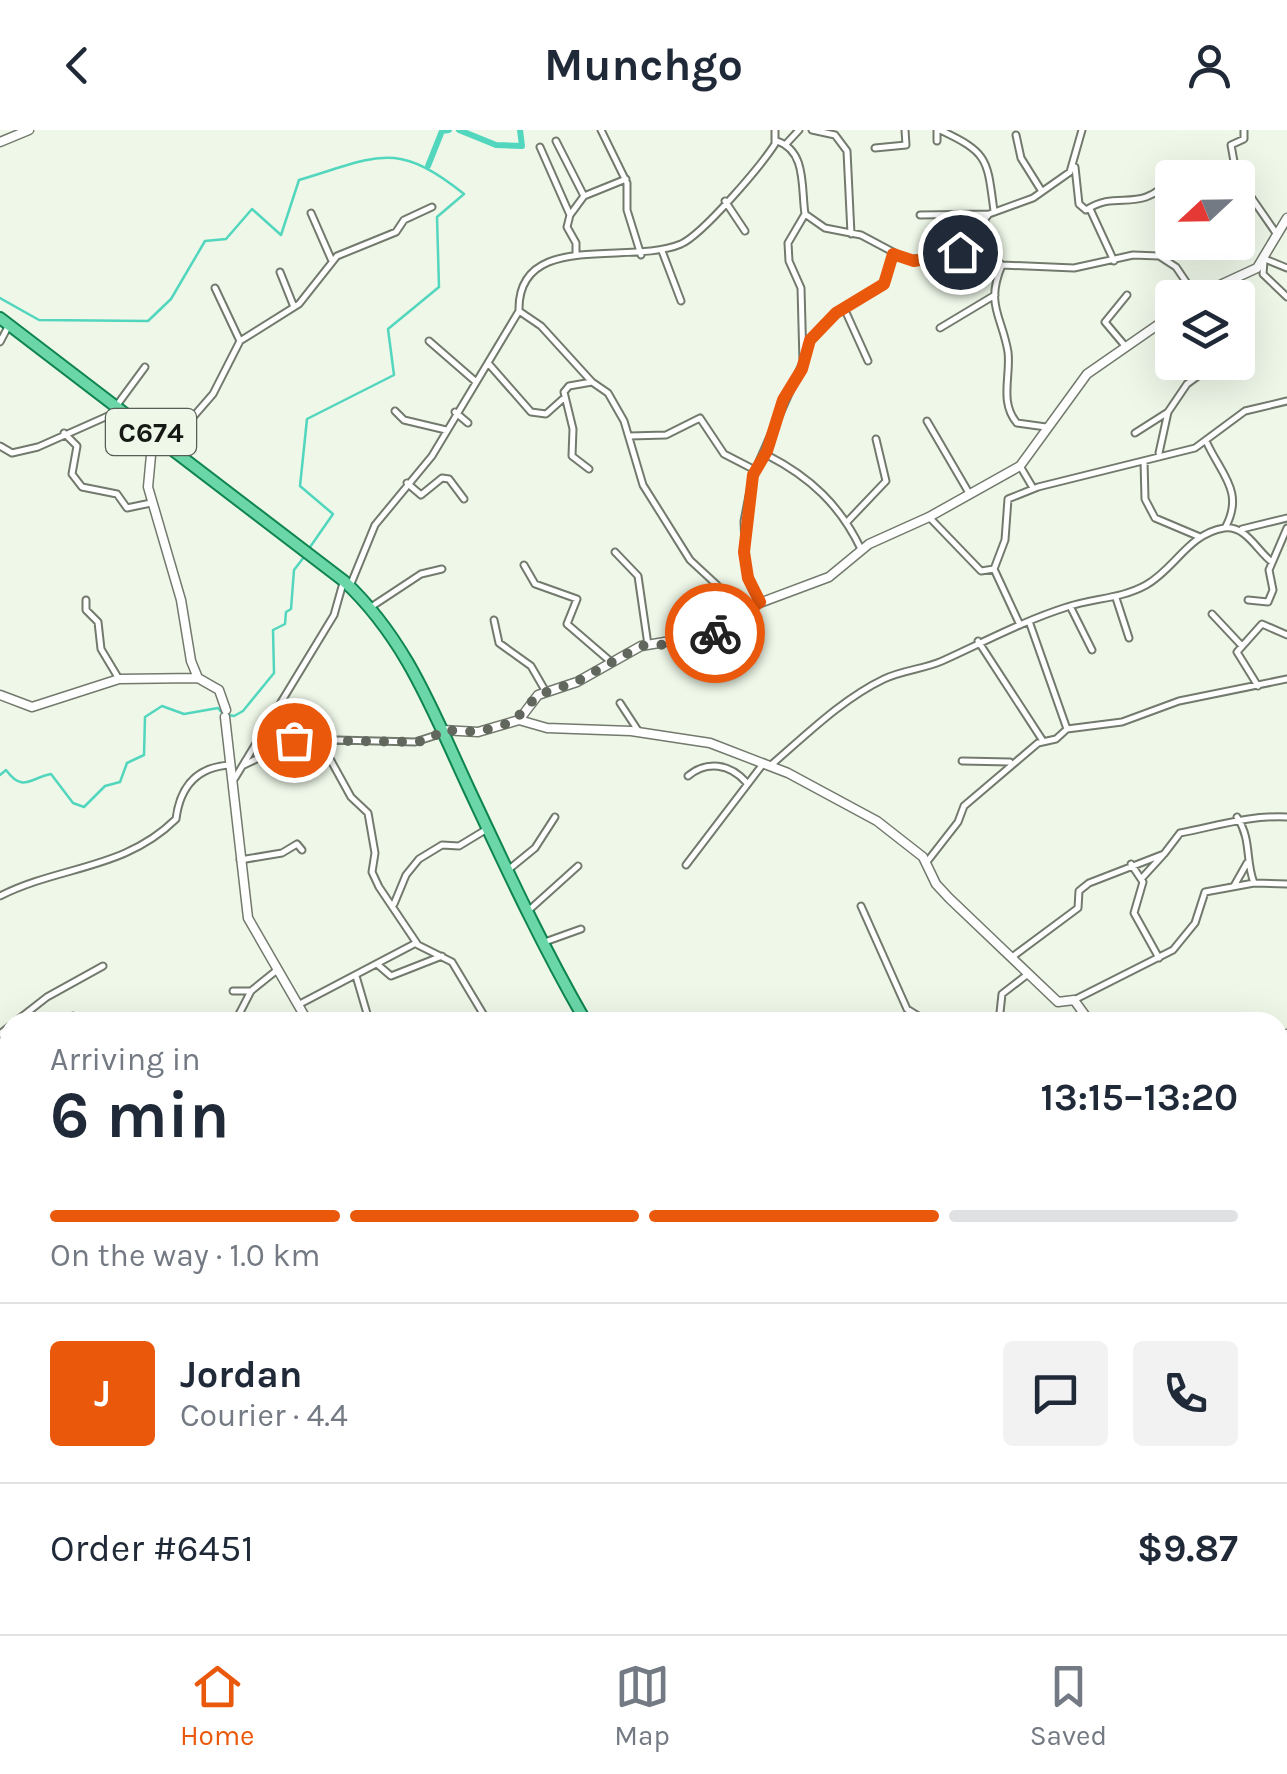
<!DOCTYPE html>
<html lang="en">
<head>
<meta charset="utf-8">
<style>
  body { margin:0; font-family:Karla,sans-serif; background:#f2f2f3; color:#1f2937; height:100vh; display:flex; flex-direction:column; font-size:38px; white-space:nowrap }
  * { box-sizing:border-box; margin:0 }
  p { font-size:32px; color:#747a83 }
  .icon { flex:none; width:55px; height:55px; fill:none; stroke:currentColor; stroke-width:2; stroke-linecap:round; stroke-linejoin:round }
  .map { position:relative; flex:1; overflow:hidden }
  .details { position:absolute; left:0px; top:882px; width:1288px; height:622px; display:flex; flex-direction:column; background:#fff; border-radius:30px 30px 0 0; box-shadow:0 10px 40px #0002 }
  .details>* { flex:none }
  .needle { width:65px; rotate:248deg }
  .tools { position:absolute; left:1155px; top:30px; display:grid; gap:20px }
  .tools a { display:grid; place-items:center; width:100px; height:100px; border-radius:10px; background:#fff; box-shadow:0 10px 40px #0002; font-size:50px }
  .pin { position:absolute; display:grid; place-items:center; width:85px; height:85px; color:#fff; margin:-42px; border:5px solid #fff; border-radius:50%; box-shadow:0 2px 10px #0007 }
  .courier { position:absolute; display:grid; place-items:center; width:100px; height:100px; margin:-50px; border:8px solid #ea580c; border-radius:50%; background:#fff; color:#222; box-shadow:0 2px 12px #0007 }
  .overview em { font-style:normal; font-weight:700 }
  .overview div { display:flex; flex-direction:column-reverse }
  .overview { display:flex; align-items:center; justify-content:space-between; height:170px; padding:0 50px }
  h1 { font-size:65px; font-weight:700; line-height:75px }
  .bar { display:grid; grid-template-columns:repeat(4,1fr); gap:15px 10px; align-content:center; height:120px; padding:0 50px }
  .bar i { height:12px; border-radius:8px; background:#e0e1e3 }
  .bar .on { background:#ea580c }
  .bar p { grid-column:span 4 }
  .line { display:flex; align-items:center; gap:25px; padding:0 50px; border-top:2px solid #e0e1e3 }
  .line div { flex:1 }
  .round { display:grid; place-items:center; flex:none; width:105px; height:105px; border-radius:10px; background:#f2f2f3 }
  header { display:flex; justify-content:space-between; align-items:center; height:130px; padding:0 50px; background:#fff; font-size:45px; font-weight:700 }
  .tabs { display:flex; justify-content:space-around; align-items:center; height:140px; border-top:2px solid #e0e1e3; background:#fff; font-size:28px; color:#747a83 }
  .tabs a { display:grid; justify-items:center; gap:5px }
  .tabs .on { color:#ea580c }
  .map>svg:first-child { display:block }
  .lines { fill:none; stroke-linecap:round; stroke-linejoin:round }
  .stream { stroke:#52d6be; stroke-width:2.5 }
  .river { stroke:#52d6be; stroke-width:6 }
  .minor-casing { stroke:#727a6d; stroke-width:9 }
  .tertiary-casing { stroke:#727a6d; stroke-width:11 }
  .primary-casing { stroke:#0e844e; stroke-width:14 }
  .minor { stroke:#fff; stroke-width:5 }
  .tertiary { stroke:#fff; stroke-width:8 }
  .primary { stroke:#6bd7a8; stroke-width:10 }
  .done { stroke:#62675e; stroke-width:10; stroke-dasharray:0 18 }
  .route { stroke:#ea580c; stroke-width:12 }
  .labels { text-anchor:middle; stroke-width:9; stroke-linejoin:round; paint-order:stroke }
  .shield { fill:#eef7e8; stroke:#575c54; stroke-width:2.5 }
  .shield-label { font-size:28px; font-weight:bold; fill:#161914 }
</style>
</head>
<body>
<header><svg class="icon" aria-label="back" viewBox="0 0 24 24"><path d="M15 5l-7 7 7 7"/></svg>Munchgo<svg class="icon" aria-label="person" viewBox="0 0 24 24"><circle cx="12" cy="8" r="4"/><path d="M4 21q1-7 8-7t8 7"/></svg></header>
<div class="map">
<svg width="1287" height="1504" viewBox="0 0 1287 1504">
  <rect width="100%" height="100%" fill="#eef7e8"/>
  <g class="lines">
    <path class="stream" d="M0,168L39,190L148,191L171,169L205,111L226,109L252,79L281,105L299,50C377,27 395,9 464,64L437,87L439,157L388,199L394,245L307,289L300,356L333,384L308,420
      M0,645L6,640C23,663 30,648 51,644L73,673L84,677L105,656L120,652L127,633L144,625L145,587L162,576L184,584L218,578L223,584L234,586L243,581L274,543L273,500L285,494L286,482L291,479L294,440L304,427"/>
    <path class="river" d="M459,0L496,15L522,16L520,0
      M428,36L442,1L449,0"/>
    <defs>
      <path id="minor" d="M601,0L627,53V80L641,125
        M812,0L835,5L847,21L851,104
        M940,0C989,23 987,29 994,81
        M1016,5L1021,28L1041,60
        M556,11L584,66
        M937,11V0
        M786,14L799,0
        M540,17L570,85L567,97L576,113V125
        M875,18L906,15L905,0
        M1075,37L1079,74L1086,80C1119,58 1138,86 1172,48
        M1174,48L1196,43L1221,48
        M1237,48L1231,15L1244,9V0
        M1238,56L1249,64L1276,103
        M1160,64L1172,84L1166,106L1168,130
        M725,71L745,101
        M1090,79L1114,131
        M311,83L332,131
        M805,84L825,98L861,105L908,130L973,120L991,125L1002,135L1074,138L1133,125L1159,126L1176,137L1195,165
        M570,85L584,66L626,49
        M920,85L989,84
        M662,121L681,171
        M991,125L985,89L989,84L1033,68L1070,42L1082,0
        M1265,129L1287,138
        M1264,131L1263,144L1287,167
        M1002,135C985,175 1002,186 1008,222C1011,246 999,272 1017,293L1046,297
        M280,142L294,177
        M215,158L240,211
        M844,178L868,231
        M519,181L541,196L592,252L608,263L624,291L643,355L690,430L717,455L735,485
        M940,198L995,165
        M429,211L475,251
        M0,212L9,195
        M805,217L836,183L882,156L893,124
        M1126,217L1105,192L1127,165
        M488,233L531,282L546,284L565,267
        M117,275L145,237
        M395,281L404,290L446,300
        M455,282L468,293
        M927,291L969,363
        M64,303L77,316L72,344L82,357L117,364L127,378L151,373
        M1135,303L1168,282L1187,254L1217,232
        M629,306L666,305L700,288L724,324L755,340
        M1207,313C1221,344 1245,362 1225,398
        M0,316L12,323L38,317L119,281
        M1159,323L1168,282
        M179,324L189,307L193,287L213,264L240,211L299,174L337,126L396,102L404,90L432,77
        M767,325C810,347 840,375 861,419
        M1144,331L1145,369L1155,388L1200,407
        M1020,336L1033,358
        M589,339L572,326L573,299L564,262L569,256L592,252
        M407,353L421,365L442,348L449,349L464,369
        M929,387L981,441L994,439
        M847,392L886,351L876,309
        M1242,399L1287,388
        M615,422L638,446L648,515
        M524,435L535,454L577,469L567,494L610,531
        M994,439L1005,410L1008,369L1038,357L1195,318L1245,281L1287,271
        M994,439L1020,495
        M350,456L375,395L432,326L519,181C517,99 629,136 681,114C703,104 760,37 775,14V0
        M1116,468L1129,508
        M86,470V480L98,492L101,519L119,549
        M1248,470L1268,472L1273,460L1269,440L1287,398
        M760,472L746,440L744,391L753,345L803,232L801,158L789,131L788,113L805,84C801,58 807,21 777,11
        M1070,476L1092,520
        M371,477L421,444L442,439
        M1212,484L1242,516
        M494,490L499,513L531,536L546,562
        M1030,494L1067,599
        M978,511L1043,611
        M1258,556L1237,522L1262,494L1287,505
        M620,573L639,602
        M319,609L351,667L368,683L375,723L372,742L379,757L418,815L452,832L488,892
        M962,631L1010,632
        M244,635L298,609L415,612L443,603
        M770,636C805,606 842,569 884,549C903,540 924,539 942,531C984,512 1023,491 1067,477C1093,468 1121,469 1146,455C1175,439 1188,404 1224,398C1246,395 1257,421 1272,432
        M688,646C707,630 730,634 746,652
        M235,648L334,485L343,453
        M1237,687C1252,710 1245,729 1254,753
        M240,730L282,723L297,714L302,720
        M926,733L958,692L964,676L1038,613L1056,609L1067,599L1122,592L1179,571L1287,549
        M1131,734L1143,752L1134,783L1159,828
        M686,735L763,634
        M508,740L535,718L555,687
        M1142,748L1163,725
        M1234,756L1247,733
        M0,766C62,735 124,740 176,689C180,657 196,637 230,635
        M394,774L406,745L419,729L442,715L459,716L487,699
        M861,776L907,879L928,892
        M528,781L578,736
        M542,813L581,799
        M1012,827L1078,778L1079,761L1089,753L1164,724L1180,703C1217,696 1249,685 1287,687
        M377,834L391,846L442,826
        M356,846L368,887L378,892
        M233,861H251L277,840
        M1074,870L1173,820L1195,793L1205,762L1254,753L1287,754
        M298,875L416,813
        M73,886L75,892
        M15,892L47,867L103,836
        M235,892L251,861
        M359,892L368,887
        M999,892L1002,864L1028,844
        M0,904L10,896
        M0,972L10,968
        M1278,1145L1287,1142
        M0,1149L10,1157
        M0,1223L10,1226
        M0,1300L10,1305
        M273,1495L277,1504
        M332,1495L336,1504
        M463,1495L464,1504
        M628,1495L631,1504
        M869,1495L883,1504
        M37,1504L68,1495
        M74,1504L80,1495
        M170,1504L179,1495
        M426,1504L439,1495
        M726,1504L732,1495
        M835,1504L838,1495
        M1003,1504L1011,1495
        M1059,1504L1137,1495"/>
      <path id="tertiary" d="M0,12L29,0
        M1192,168L1257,138L1287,88
        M153,304L148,357L181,470L191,531L198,548L219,560L226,580
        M0,565L32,577L119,549L198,548
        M225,587L248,788L308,892
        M519,590L538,565L577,552L641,516L712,504L754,475L829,447L869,414L929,387L1020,336L1087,244L1172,185
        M442,600L478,602L519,590L547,598L631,601L710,613L788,643L877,691L923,727L936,754L949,768L1058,872L1074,870L1090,892
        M1278,910L1287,904
        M0,1457L10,1458
        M537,1495L545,1504"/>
      <path id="primary" d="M0,188L344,451C407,510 433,582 469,659C506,738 542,816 586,892
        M1217,1495L1231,1504"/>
    </defs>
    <use href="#minor" class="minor-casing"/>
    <use href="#tertiary" class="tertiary-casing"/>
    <use href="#primary" class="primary-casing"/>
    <use href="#minor" class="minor"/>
    <use href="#tertiary" class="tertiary"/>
    <use href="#primary" class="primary"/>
  </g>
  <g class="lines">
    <path class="done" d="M294,610L415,612L430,610L442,600L478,602L513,592L538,565L576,552L641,516L672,514L715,503"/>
    <path class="route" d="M715,503L760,472L748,448L744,422L753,345L767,321L783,270L802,239L810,210L836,183L884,154L893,124L914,131L960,122"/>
  </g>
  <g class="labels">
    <rect class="shield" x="106" y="279" width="90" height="46" rx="8"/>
    <g class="shield-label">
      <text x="151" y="312">C674</text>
    </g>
  </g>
</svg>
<div class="tools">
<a><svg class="needle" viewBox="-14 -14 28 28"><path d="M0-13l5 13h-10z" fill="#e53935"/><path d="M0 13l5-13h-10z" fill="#747a83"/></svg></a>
<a><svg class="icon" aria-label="layers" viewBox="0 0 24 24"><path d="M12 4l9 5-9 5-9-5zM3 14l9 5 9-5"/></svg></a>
</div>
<div class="pin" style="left:294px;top:610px;background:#ea580c"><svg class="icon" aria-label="bag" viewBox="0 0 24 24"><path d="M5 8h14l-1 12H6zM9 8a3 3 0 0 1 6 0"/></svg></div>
<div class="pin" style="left:960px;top:122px;background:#1f2937"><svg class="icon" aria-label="home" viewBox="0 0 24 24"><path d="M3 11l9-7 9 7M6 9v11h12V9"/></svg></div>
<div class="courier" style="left:715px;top:503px"><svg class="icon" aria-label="bike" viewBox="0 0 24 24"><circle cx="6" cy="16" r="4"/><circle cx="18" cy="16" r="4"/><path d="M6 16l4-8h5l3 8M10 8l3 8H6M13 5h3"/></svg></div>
<section class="details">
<div class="overview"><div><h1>6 min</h1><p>Arriving in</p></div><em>13:15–13:20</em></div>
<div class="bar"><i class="on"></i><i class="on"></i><i class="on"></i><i></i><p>On the way · 1.0 km</p></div>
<div class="line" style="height:180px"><b class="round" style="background:#ea580c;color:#fff">J</b><div><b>Jordan</b><p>Courier · 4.4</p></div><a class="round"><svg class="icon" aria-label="chat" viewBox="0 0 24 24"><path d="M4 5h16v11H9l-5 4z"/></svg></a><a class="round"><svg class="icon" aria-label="phone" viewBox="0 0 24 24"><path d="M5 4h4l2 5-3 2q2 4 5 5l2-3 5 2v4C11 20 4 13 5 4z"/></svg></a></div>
<div class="line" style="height:130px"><div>Order #6451</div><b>$9.87</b></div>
</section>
</div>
<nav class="tabs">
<a class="on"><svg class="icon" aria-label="home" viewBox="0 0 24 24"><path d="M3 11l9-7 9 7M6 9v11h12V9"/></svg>Home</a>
<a><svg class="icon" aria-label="map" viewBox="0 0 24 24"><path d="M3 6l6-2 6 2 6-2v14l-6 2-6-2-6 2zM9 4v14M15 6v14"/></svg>Map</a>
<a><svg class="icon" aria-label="saved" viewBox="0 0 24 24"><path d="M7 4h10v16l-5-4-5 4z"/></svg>Saved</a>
</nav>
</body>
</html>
